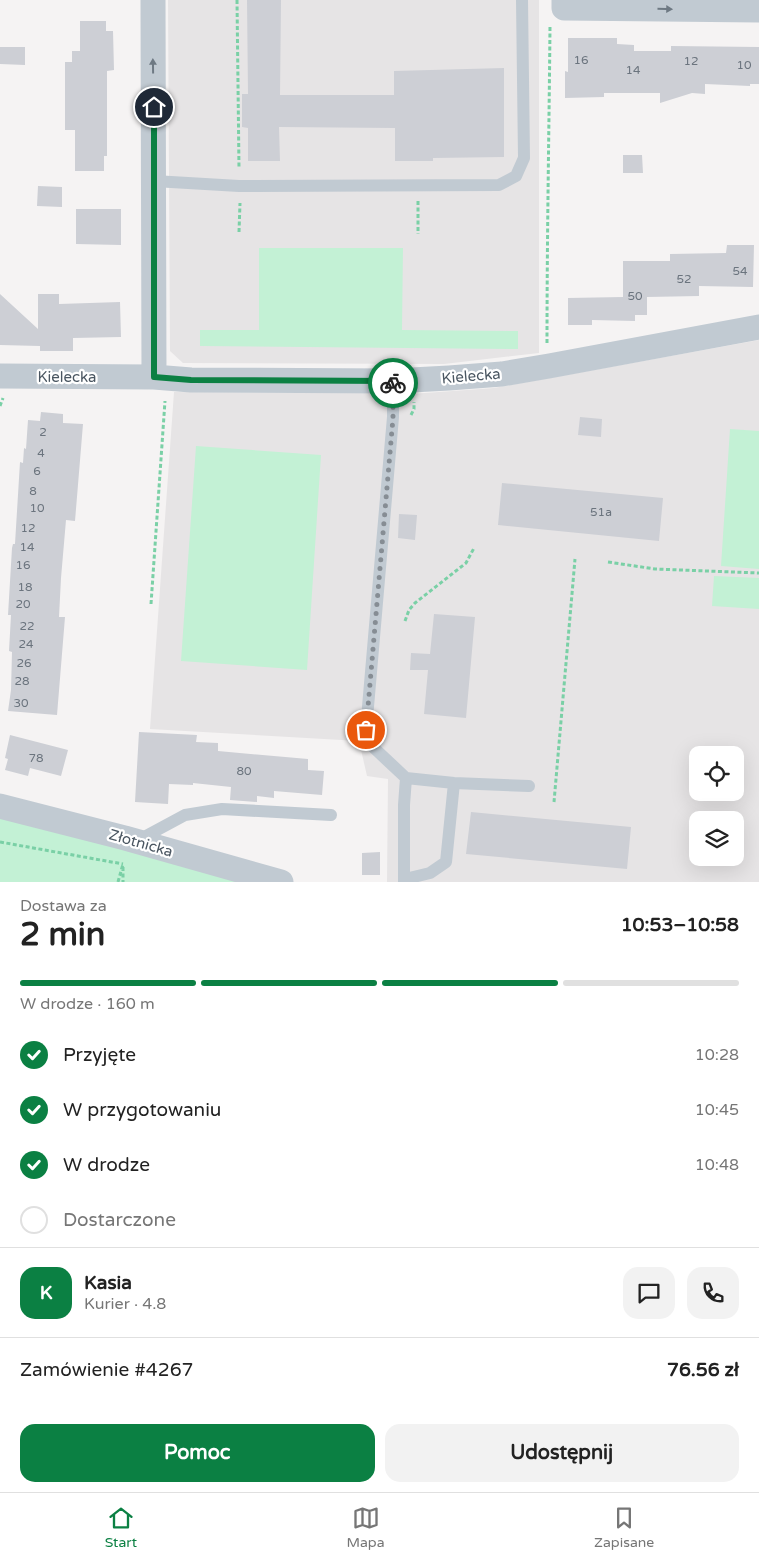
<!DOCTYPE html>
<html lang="pl">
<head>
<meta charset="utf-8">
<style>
  body { margin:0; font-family:"Varela Round",sans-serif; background:#f2f2f2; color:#222; height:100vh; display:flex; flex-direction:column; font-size:19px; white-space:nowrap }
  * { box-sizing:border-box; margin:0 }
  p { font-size:16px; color:#767676 }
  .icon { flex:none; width:28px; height:28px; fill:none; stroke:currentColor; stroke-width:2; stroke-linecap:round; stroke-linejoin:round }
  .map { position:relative; height:882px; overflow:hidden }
  .sheet { display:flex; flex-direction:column; background:#fff; flex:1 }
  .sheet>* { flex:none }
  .buttons { position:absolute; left:689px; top:746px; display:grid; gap:10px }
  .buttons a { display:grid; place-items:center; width:55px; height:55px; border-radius:10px; background:#fff; box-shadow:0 5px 20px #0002; font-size:25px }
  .pin { position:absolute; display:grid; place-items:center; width:42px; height:42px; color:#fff; margin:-21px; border:2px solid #fff; border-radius:50%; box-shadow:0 1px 5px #0007 }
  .courier { position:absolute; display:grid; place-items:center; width:50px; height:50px; margin:-25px; border:4px solid #0b8043; border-radius:50%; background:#fff; color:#222; box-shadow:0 1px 6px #0007 }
  .headline em { font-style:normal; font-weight:700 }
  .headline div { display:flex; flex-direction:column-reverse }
  .headline { display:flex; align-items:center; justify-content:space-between; height:85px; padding:0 20px }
  h1 { font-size:32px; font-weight:700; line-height:38px }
  .bar { display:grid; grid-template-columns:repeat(4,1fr); gap:8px 5px; align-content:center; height:60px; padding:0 20px }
  .bar i { height:6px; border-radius:4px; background:#e0e0e0 }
  .bar .current { background:#0b8043 }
  .bar p { grid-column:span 4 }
  .line { display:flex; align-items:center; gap:12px; padding:0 20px; border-top:1px solid #e0e0e0 }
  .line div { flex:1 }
  .round { display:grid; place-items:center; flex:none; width:52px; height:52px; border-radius:15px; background:#f2f2f2 }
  ol { padding:0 20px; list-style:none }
  li { display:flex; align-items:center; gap:15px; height:55px }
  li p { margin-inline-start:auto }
  li .icon { padding:5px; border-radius:50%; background:#0b8043; color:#fff; stroke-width:4 }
  li:last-child { color:#767676 }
  li i { width:28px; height:28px; border:2px solid #e0e0e0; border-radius:50% }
  .button { display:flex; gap:10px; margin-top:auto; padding:10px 20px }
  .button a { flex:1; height:58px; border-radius:15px; background:#0b8043; color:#fff; font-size:20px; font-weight:700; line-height:58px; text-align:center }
  .button a+a { background:#f2f2f2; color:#222 }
  .dock { display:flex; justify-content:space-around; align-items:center; height:70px; border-top:1px solid #e0e0e0; background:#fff; font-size:14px; color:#767676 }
  .dock a { display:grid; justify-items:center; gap:2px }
  .dock .current { color:#0b8043 }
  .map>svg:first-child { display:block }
  .education { fill:#e6e4e5; fill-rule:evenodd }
  .green { fill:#c3f1d5 }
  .building { fill:#cdcfd5 }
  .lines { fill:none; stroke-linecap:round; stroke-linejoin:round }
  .path { stroke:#7ad0a6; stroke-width:3; stroke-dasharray:4 2.5; stroke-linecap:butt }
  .service { stroke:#c1cad2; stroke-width:12 }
  .minor { stroke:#c1cad2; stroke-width:25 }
  .oneway { fill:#6e7983 }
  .done { stroke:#868d94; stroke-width:5; stroke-dasharray:0 9 }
  .route { stroke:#0b8043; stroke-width:6 }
  .labels { text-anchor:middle; stroke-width:4.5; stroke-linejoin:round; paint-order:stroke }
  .number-label { font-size:12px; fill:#6b747e }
  .street-label { font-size:15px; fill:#4a5661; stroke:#fff }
</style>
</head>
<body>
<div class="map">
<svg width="759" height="882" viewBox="0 0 759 882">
  <rect width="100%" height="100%" fill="#f5f3f3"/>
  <path class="education" d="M168,0H539V353L444,364L183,363L170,351Z
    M759,340V882H387L388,779L367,776L359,741L150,729L174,392L375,393H382L386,398H407L411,394L494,388ZM698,755H735V792H698ZM698,820H735V858H698Z"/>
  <path class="green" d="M259,248H403L402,330L518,331V349L200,346V330H259Z
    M730,429L759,431V569L721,566Z
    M196,446L321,455L307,670L181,661Z
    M714,576L759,578V609L712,606Z
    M0,815L239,882H0Z"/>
  <path class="building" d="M247,0H281L280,95H394V71L504,68V157L433,158V161H395V128L279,127L280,161H248V128L242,127V94H248Z
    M80,21H106V31H113L114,70L107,71V156H104V171H75V130H65V62H72V51H80Z
    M568,38H617V44L634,45V51H671V46L759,47V84H750V86L705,84V94L692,93L660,103V93H604V97L565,98V71L568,72Z
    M0,47H25V65L0,64Z
    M623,155H642L643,173H623Z
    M38,186L62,187V207L37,206Z
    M76,209H121V245L76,244Z
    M727,245H754L753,287L699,286V296L647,297V315H635V321L592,320V325H568V298L623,297V261H670V254L726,253Z
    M0,294L38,329V294H59V304L120,302L121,337L73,338V351H40V346L0,345Z
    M41,412L63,414V423L83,424L75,521L66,520L61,578L59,617H65L57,715L8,711L11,690L12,652L9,651L11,615H8L12,548L13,544H15L20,462L23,463L24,448L26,449L28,420L40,421Z
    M580,417L602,419L601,437L578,435Z
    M502,483L663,498L659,541L498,525Z
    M399,514L417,515L415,540L398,538Z
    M434,614L475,617L466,718L424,714L428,670H410L411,653L430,654Z
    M139,732L197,735L196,742L218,743V751L308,759V770L324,771L322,795L274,791V798L257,796V802L230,800L231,787L193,783V785L169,784L168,804L135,802Z
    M10,735L68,750L61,776L30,768L28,776L5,770L8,759L5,758Z
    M471,812L631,827L627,869L466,854Z
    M380,852V875H362V853Z"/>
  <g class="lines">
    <path class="path" d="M237,0L239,169
      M418,201V234
      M239,232L240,203
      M547,343C547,238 549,133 550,27L551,25
      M0,406L3,398
      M411,415L414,409V402
      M608,562L655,569L759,573
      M151,604L165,401
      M405,621L409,610L415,603L466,563L474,548
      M554,802L575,559
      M0,842L123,864
      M123,867V882
      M118,882L123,864"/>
    <path class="service" d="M154,181L239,186L499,185L516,176L524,158L522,0
      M393,381V417L366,730L373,747L406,778L454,783L529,786
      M144,844L146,836L185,815L222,809L331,815
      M405,879L430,873L446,862L454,783
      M404,882V805L406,778"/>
    <path class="minor" d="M153,0L154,377
      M564,0V8L759,10
      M0,376L154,377L191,380L393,381L449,378L502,374L549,366L759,327
      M0,806L125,838L281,882"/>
  </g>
  <defs><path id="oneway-solid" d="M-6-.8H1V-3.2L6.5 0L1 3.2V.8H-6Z" transform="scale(1.25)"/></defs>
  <g class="oneway">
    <use href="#oneway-solid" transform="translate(665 9) rotate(1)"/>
    <use href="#oneway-solid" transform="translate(153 66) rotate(-91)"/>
  </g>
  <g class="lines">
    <path class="done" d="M366,730L393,418V383"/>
    <path class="route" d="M154,107V377L191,380L393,381V383"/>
  </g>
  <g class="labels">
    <g class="number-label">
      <text x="581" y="64">16</text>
      <text x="691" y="65">12</text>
      <text x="744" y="69">10</text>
      <text x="633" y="74">14</text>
      <text x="740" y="275">54</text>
      <text x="684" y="283">52</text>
      <text x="635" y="300">50</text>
      <text x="43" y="436">2</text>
      <text x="41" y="457">4</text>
      <text x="37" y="475">6</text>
      <text x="33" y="495">8</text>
      <text x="37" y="512">10</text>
      <text x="601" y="516">51a</text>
      <text x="28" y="532">12</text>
      <text x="27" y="551">14</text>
      <text x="23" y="569">16</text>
      <text x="25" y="591">18</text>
      <text x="23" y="608">20</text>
      <text x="27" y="630">22</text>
      <text x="26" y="648">24</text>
      <text x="24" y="667">26</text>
      <text x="22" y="685">28</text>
      <text x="21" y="707">30</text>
      <text x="36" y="762">78</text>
      <text x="244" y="775">80</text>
    </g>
    <g class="street-label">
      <text transform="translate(471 376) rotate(-5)" y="5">Kielecka</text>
      <text x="67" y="382">Kielecka</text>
      <text transform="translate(141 843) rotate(16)" y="5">Złotnicka</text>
    </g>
  </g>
</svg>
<div class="buttons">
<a><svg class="icon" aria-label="locate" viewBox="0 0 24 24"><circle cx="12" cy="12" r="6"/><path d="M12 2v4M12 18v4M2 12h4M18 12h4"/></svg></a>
<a><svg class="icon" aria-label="layers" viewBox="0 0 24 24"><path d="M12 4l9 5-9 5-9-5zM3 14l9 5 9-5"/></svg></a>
</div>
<div class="pin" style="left:366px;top:730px;background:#ea580c"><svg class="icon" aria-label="bag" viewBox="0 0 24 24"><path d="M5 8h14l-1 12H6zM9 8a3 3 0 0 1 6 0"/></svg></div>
<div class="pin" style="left:154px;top:107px;background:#1f2937"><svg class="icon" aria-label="home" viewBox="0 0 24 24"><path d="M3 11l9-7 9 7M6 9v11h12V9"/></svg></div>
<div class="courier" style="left:393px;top:383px"><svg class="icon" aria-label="bike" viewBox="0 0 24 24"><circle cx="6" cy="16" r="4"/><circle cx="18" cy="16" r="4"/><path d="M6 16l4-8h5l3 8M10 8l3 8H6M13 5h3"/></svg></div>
</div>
<section class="sheet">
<div class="headline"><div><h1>2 min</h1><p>Dostawa za</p></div><em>10:53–10:58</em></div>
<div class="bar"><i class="current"></i><i class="current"></i><i class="current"></i><i></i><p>W drodze · 160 m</p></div>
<ol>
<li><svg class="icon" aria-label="check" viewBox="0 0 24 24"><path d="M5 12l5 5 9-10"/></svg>Przyjęte<p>10:28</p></li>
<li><svg class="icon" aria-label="check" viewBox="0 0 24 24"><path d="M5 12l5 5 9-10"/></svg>W przygotowaniu<p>10:45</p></li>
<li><svg class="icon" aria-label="check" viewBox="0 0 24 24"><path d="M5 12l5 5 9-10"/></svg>W drodze<p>10:48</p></li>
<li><i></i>Dostarczone</li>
</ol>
<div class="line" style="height:90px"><b class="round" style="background:#0b8043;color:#fff">K</b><div><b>Kasia</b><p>Kurier · 4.8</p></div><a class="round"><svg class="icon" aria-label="chat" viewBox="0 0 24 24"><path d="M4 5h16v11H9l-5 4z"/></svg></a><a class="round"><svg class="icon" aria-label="phone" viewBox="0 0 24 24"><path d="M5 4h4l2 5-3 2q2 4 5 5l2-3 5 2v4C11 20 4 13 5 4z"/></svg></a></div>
<div class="line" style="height:65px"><div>Zamówienie #4267</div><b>76.56 zł</b></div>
<div class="button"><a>Pomoc</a><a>Udostępnij</a></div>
</section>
<nav class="dock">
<a class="current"><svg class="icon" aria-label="home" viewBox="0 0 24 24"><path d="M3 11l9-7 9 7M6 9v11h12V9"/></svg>Start</a>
<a><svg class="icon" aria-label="map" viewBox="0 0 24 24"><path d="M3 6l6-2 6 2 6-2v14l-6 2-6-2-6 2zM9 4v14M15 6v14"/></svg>Mapa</a>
<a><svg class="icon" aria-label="saved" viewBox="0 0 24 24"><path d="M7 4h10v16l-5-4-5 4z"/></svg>Zapisane</a>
</nav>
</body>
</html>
